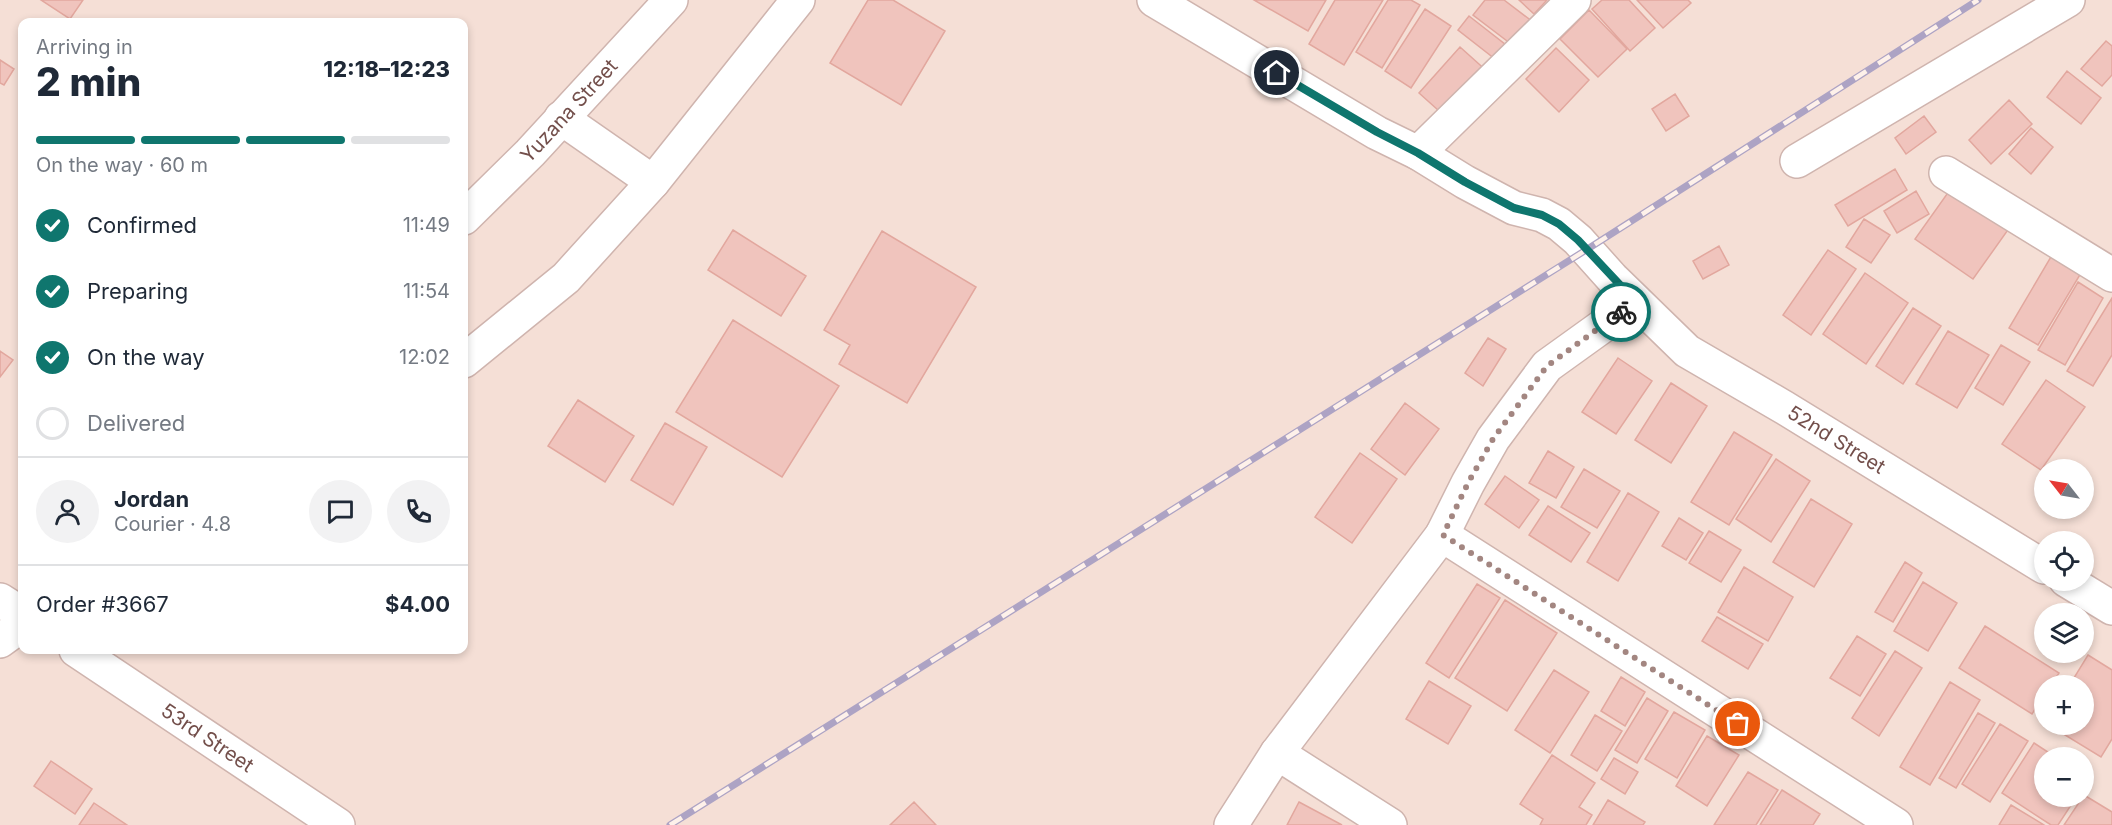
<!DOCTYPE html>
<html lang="en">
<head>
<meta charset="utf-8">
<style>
  body { margin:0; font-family:Inter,sans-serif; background:#f2f2f3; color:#1f2937; height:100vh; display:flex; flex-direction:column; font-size:22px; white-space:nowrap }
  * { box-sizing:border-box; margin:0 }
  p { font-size:20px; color:#747a83 }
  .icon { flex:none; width:33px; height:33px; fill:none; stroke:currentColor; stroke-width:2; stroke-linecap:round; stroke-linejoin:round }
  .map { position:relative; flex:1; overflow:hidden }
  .side { position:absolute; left:18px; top:18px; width:450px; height:636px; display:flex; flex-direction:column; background:#fff; border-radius:12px; box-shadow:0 3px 9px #0003 }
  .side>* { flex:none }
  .needle { width:39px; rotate:301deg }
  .tools { position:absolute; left:2034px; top:459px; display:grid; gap:12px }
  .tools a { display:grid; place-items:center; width:60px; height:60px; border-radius:50%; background:#fff; box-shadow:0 3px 9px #0003; font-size:30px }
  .pin { position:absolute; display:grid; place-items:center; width:51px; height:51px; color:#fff; margin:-26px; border:3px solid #fff; border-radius:50%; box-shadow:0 2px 6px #0007 }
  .courier { position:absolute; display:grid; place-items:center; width:60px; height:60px; margin:-30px; border:4px solid #0f766e; border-radius:50%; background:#fff; color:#222; box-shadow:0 2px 8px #0007 }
  .overview em { font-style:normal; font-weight:800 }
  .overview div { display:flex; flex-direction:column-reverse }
  .overview { display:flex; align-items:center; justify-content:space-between; height:102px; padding:0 18px }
  h1 { font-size:39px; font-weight:800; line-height:45px }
  .bar { display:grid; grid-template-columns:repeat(4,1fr); gap:9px 6px; align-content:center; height:72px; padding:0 18px }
  .bar i { height:8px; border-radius:4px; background:#e0e1e3 }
  .bar .selected { background:#0f766e }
  .bar p { grid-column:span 4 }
  .line { display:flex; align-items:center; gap:15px; padding:0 18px; border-top:2px solid #e0e1e3 }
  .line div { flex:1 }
  .round { display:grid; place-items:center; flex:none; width:63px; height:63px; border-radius:32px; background:#f2f2f3 }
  ol { padding:0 18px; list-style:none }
  li { display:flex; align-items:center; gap:18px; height:66px }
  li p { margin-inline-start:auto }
  li .icon { padding:6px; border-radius:50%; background:#0f766e; color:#fff; stroke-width:4 }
  li:last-child { color:#747a83 }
  li i { width:33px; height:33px; border:3px solid #e0e1e3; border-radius:50% }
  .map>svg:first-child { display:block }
  .residential { fill:#f5dfd6; fill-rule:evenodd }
  .building { fill:#f0c4bd; stroke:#e2a79e; stroke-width:1.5 }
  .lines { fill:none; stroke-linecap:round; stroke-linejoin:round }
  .minor-casing { stroke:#cfb4ae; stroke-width:36 }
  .minor { stroke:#fff; stroke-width:33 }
  .rail-casing { stroke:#ada3c4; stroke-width:7 }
  .rail { stroke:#fef1ea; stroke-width:4.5; stroke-dasharray:14; stroke-linecap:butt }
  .done { stroke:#a38681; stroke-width:6; stroke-dasharray:0 10.8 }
  .route { stroke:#0f766e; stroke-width:8 }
  .labels { text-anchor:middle; stroke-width:4.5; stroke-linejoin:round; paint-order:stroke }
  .street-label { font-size:20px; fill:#734f4b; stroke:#fef1ea }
</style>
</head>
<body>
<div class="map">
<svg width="2112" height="825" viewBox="0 0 2112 825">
  <rect width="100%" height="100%" fill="#fbede4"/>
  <path class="residential" d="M0,0H2112V825H0ZM22,22H464V650H22ZM2044,470H2084V508H2044ZM2044,542H2084V580H2044ZM2044,614H2084V652H2044ZM2044,686H2084V724H2044ZM2044,758H2084V796H2044Z"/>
  <path class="building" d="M41,0H83L70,19Z
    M868,0H893L945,31L901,105L830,63Z
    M1254,0H1326L1308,31Z
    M1335,0H1383L1344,65L1309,44Z
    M1388,0H1411L1420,5L1382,68L1356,52Z
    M1485,0H1504L1533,22L1515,47L1473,15Z
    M1519,0H1547L1534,14Z
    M1602,0H1629L1655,28L1630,51L1592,9Z
    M1637,0H1688L1691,3L1663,28Z
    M1425,9L1451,26L1411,88L1385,71Z
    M1589,10L1627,49L1598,77L1560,39Z
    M1469,16L1506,45L1495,59L1458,30Z
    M2106,41L2112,46V75L2102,86L2081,69Z
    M1460,47L1489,73L1448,119L1419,93Z
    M1556,48L1589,80L1559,112L1526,79Z
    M0,60L14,69L4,85L0,83Z
    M2067,71L2101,98L2081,124L2047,97Z
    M1675,94L1689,116L1666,131L1652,109Z
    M2009,100L2032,124L1991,164L1969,140Z
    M1924,116L1936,132L1906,154L1895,138Z
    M2031,128L2053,147L2031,174L2009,154Z
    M1895,169L1907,190L1848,226L1835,205Z
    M1952,187L2010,227L1973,279L1915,239Z
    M1916,191L1929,214L1897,233L1884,211Z
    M1864,219L1890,235L1871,263L1846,247Z
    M733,230L806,276L781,316L708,270Z
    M882,231L976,287L907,403L839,364L850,345L824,330Z
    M1719,246L1729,265L1703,279L1693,261Z
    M1828,250L1856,269L1811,335L1783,315Z
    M2055,250L2084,268L2038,345L2009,328Z
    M1865,273L1908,303L1866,364L1823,334Z
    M2078,282L2103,298L2065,365L2038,350Z
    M2112,298V355L2093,386L2067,371Z
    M1913,308L1941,326L1903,384L1876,366Z
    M733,320L839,386L782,477L676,412Z
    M1948,331L1989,355L1957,408L1916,384Z
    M1488,338L1506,349L1483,386L1465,373Z
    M2001,345L2030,362L2003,405L1975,388Z
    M0,351L13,360L0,377Z
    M1618,358L1652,381L1616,434L1582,412Z
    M2046,380L2085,407L2041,470L2002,444Z
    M1671,383L1707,406L1671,463L1635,440Z
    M578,400L634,436L605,482L548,446Z
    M1405,403L1439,429L1405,475L1371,449Z
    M665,423L707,447L673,505L631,480Z
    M1734,432L1772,455L1729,525L1691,502Z
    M1548,451L1574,467L1556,498L1529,483Z
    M1360,453L1397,479L1352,543L1315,517Z
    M1776,459L1810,481L1771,542L1736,519Z
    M1584,469L1620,491L1597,528L1561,507Z
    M1505,476L1539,500L1519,528L1485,504Z
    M1628,493L1659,512L1618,581L1587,562Z
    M1811,499L1852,524L1814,587L1773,562Z
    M1548,506L1590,533L1571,562L1529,535Z
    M1679,518L1703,533L1686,560L1662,546Z
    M1709,531L1741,550L1721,582L1689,563Z
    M1905,562L1922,573L1893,622L1875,612Z
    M1744,567L1793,597L1768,641L1718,612Z
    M1923,582L1957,603L1928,651L1894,631Z
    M1477,584L1500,598L1449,678L1426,663Z
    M1505,600L1557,633L1507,711L1455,678Z
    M1717,617L1763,644L1748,669L1702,641Z
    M1985,626L2059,673L2051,686H2044V695L2032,714L1959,668Z
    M1857,636L1886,654L1860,696L1830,678Z
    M1895,651L1922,668L1879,736L1852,718Z
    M2088,655L2112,670V739L2101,757L2047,724H2084V686H2069Z
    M1554,670L1589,692L1550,753L1515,730Z
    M1621,677L1645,692L1625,726L1601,711Z
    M1429,681L1471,706L1448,744L1406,719Z
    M1950,682L1980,700L1930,785L1900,767Z
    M1647,698L1668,711L1637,763L1615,750Z
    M1674,712L1705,730L1677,778L1645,759Z
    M1978,713L1995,723L1956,788L1939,778Z
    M1595,715L1622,731L1597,771L1571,755Z
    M2000,724L2028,741L1990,802L1962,784Z
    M1707,736L1739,755L1707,806L1676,786Z
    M2034,743L2057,758H2044V796H2077L2058,825H2051L2002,793Z
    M1552,755L1595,783L1579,807L1592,815L1586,825H1540L1543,819L1520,804Z
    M1614,758L1638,772L1625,794L1601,779Z
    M51,761L92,789L75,814L34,786Z
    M1748,772L1778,790L1756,825H1714Z
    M1782,790L1820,814L1813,825H1760Z
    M2084,795L2112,812V825H2064Z
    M1608,800L1645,822L1643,825H1593Z
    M914,802L936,825H890Z
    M1299,802L1342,825H1287Z
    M94,803L127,825H79Z
    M2011,805L2044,825H1999Z"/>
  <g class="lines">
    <defs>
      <g id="minor">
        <path d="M1154,0L1377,133L1418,153L1574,0"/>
        <path id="s1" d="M1418,153L1465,182L1514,208L1542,215L1559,224L1578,240L1612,278L1687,351L1785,408L2044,567"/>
        <path d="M1797,161L2068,0"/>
        <path d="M1946,173L2112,275"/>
        <path d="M653,182L798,0"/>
        <path id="s2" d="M464,218L530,153L671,0"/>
        <path d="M464,361L566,278L653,182L561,118"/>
        <path d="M1442,535L1896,825"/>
        <path d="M2066,580L2112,608"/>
        <path d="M0,600L22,614"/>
        <path d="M0,641L22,625"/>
        <path id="s3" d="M76,650L338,825"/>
        <path d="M1277,753L1390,825"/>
        <path d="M1231,825L1277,753L1442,535L1468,483L1493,439L1547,366L1636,302"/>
      </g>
    </defs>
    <use href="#minor" class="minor-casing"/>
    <use href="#minor" class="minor"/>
    <defs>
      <path id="rail" d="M670,825L1586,250L1978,0"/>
    </defs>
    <use href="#rail" class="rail-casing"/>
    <use href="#rail" class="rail"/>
  </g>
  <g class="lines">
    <path class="done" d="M1621,312L1547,366L1493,439L1468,483L1443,535L1738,724"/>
    <path class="route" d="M1277,73L1377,132L1418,153L1465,182L1514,208L1542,215L1559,224L1578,240L1636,302L1621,312"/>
  </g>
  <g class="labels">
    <g class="street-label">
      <text dy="7" stroke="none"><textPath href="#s2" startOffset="150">Yuzana Street</textPath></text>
      <text dy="7" stroke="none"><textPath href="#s1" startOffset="513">52nd Street</textPath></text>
      <text dy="7" stroke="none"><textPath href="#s3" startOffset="158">53rd Street</textPath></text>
    </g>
  </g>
</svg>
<div class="tools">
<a><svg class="needle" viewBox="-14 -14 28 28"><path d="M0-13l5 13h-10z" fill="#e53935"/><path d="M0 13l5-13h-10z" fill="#747a83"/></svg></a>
<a><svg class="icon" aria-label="locate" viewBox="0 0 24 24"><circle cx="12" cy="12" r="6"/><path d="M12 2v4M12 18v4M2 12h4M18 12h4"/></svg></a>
<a><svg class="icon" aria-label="layers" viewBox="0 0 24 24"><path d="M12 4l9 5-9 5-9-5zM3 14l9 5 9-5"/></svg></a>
<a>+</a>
<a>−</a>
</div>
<div class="pin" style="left:1738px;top:724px;background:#ea580c"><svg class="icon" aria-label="bag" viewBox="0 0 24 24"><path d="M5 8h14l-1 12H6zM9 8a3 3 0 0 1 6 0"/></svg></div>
<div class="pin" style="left:1277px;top:73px;background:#1f2937"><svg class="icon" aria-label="home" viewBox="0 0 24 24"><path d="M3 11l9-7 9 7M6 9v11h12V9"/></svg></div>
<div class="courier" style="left:1621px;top:312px"><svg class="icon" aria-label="bike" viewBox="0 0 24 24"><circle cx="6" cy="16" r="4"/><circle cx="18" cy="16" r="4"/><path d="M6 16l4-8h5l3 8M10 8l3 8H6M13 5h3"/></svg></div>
<section class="side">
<div class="overview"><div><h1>2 min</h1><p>Arriving in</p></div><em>12:18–12:23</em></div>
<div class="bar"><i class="selected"></i><i class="selected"></i><i class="selected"></i><i></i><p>On the way · 60 m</p></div>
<ol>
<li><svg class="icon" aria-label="check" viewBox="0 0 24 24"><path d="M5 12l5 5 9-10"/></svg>Confirmed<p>11:49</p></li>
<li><svg class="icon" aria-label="check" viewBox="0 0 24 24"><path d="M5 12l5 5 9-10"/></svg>Preparing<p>11:54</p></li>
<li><svg class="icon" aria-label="check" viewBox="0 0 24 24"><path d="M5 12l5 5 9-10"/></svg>On the way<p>12:02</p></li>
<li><i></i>Delivered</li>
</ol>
<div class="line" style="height:108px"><a class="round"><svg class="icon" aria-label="person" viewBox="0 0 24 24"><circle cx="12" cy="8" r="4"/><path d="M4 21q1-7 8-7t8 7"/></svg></a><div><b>Jordan</b><p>Courier · 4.8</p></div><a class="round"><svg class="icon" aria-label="chat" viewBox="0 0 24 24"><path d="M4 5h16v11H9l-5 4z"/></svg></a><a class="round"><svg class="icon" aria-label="phone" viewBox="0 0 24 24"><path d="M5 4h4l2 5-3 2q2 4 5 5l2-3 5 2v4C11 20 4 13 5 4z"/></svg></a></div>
<div class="line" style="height:78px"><div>Order #3667</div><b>$4.00</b></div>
</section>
</div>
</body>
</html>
